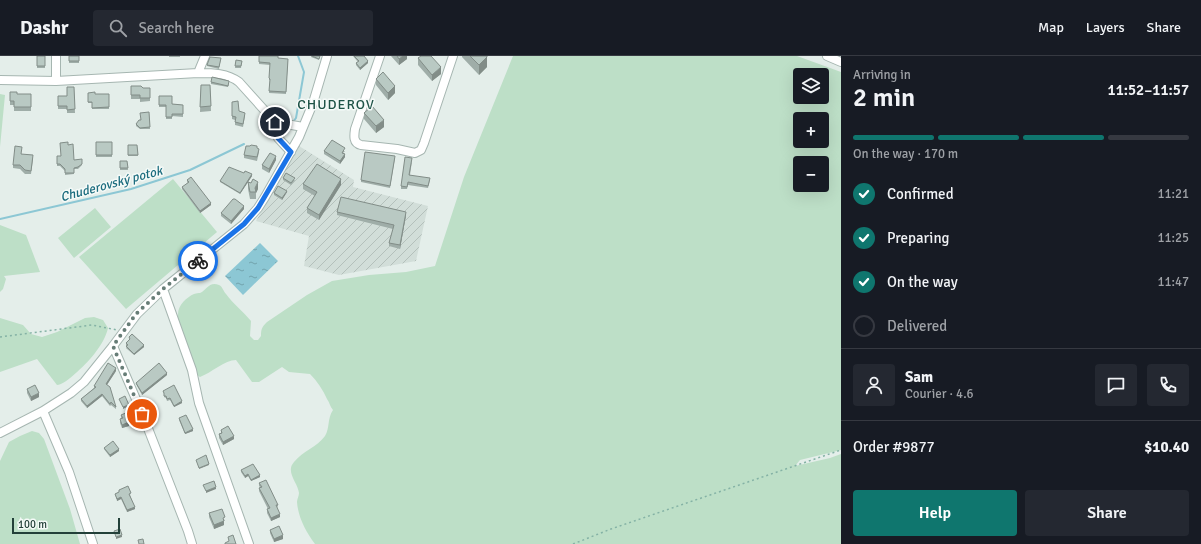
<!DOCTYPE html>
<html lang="en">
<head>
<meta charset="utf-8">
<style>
  body { margin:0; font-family:Signika,sans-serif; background:#242831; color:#f1f3f6; height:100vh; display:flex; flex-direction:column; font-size:15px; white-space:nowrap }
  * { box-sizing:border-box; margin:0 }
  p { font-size:13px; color:#9ea1a6 }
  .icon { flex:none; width:22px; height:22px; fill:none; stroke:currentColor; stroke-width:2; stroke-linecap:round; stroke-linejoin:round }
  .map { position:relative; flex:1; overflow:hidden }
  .sheet { display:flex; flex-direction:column; background:#171b24; width:360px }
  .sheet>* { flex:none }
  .fabs { position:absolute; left:793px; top:12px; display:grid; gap:8px }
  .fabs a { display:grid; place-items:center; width:36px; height:36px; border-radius:4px; background:#171b24; box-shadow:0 4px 16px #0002; font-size:20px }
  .scale { position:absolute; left:12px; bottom:10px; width:108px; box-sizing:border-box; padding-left:4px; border:2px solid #234039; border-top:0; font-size:11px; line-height:14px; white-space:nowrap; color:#234039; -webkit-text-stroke:3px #f5faf8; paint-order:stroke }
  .pin { position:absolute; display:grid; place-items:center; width:34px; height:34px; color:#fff; margin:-17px; border:2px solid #fff; border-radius:50%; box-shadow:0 1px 4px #0007 }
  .courier { position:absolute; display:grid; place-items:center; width:40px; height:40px; margin:-20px; border:3px solid #1a73e8; border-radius:50%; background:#fff; color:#222; box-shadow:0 1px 5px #0007 }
  .head em { font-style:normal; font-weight:600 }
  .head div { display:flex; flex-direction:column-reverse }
  .head { display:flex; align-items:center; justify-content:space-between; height:68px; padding:0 12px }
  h1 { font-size:26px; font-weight:600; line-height:30px }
  .bar { display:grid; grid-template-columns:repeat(4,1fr); gap:6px 4px; align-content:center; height:48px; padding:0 12px }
  .bar i { height:5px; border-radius:3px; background:#363941 }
  .bar .active { background:#0f766e }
  .bar p { grid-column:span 4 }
  .line { display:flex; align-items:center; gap:10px; padding:0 12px; border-top:1px solid #363941 }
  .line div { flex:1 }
  .round { display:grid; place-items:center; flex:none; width:42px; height:42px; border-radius:4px; background:#242831 }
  ol { padding:0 12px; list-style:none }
  li { display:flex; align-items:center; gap:12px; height:44px }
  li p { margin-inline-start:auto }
  li .icon { padding:4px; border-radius:50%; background:#0f766e; color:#fff; stroke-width:4 }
  li:last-child { color:#9ea1a6 }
  li i { width:22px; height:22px; border:2px solid #363941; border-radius:50% }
  .primary-button { display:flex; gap:8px; margin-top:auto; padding:8px 12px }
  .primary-button a { flex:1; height:46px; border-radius:4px; background:#0f766e; color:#fff; font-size:16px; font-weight:600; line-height:46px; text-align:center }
  .primary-button a+a { background:#242831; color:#f1f3f6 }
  header { display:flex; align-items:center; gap:24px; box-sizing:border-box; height:56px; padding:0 20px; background:#171b24; border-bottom:1px solid #363941 }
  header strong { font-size:19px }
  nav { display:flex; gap:22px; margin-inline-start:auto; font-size:14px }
  .search { width:280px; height:36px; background:#242831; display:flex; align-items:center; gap:10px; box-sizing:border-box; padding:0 14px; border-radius:4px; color:#9ea1a6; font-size:15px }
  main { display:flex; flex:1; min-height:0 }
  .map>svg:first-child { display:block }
  .industrial { fill:url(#industrial-furrows) }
  .grass { fill:#bddfc7; fill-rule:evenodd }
  .water { fill:url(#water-ripples) }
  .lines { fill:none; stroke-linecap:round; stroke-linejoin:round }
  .stream { stroke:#8cc7d4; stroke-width:2 }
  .minor-casing { stroke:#a6b6b1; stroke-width:10 }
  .path { stroke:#84b2a5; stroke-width:1.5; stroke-dasharray:2 3; stroke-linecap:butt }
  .minor { stroke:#fff; stroke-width:8 }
  .wall { fill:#9fada8 }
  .shaded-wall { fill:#828d88 }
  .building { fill:#b9c9c3; stroke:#828d88 }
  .done { stroke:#677d77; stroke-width:4; stroke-dasharray:0 7.2 }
  .route { stroke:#1a73e8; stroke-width:5 }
  .labels { text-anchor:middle; stroke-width:3; stroke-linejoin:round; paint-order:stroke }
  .water-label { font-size:13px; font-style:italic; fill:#1b6c7e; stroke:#f5faf8 }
  .quarter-label { font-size:14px; letter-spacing:1px; fill:#1e5347; stroke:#f5faf8 }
</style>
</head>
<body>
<header>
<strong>Dashr</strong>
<div class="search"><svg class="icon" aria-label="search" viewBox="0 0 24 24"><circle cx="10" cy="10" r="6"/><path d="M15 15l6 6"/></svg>Search here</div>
<nav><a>Map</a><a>Layers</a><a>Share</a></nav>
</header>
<main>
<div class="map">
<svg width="841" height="488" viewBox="0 0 841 488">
  <defs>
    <pattern id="industrial-furrows" width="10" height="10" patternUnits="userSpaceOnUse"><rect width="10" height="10" fill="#d2ded9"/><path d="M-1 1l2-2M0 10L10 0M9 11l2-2" fill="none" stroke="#b4c0bb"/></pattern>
    <pattern id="water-ripples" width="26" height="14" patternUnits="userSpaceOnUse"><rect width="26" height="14" fill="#8cc7d4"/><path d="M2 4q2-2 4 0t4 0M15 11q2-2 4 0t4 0" fill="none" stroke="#72a3ad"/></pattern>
  </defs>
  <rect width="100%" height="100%" fill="#e4eeea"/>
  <path class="industrial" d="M299,90L354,124L353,131L428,150L416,205L339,219L304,210L309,180L256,165Z"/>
  <path class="grass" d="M513,0H797L841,16V394L800,404L795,410L830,402L841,398V488H315C306,476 298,461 297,446C297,443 299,440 299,437C298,427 285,416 294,406C303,395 317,391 325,380C330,372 327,363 333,354C330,351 330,347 327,343C323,334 317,325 310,318L289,316L282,311L259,326H252L236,304C225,304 211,317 200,321L194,317C188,300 177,275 178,258C178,249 187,241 194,238C197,237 198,237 200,237C207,234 209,225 219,229C223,231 223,235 226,238C233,248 243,255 251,265L250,280L254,284H258L261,280C261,273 262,271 267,266L307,239L332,225L369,219L406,216L435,210L464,121ZM800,19H822V41H800ZM800,63H822V85H800ZM800,107H822V129H800Z
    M0,38L5,39L0,91Z
    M173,123L217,176L126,253L79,201Z
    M95,152L111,171L74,202L58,182Z
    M0,169L26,179L40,216L4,220L6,223L3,233L0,236Z
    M94,261L103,264L108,272C106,281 101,289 95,297C89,305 66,329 57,329L37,303L0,316V262L23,269L31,278L42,281L57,276L85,262Z
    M32,375L39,377L44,383L70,453L80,488H0V405L9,386L20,380Z"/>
  <path class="water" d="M260,187L278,205L243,239L225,220Z"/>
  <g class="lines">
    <path class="stream" d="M293,66L296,62L304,16L298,0
      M0,163L131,133L190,114L244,88"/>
    <defs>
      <path id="minor" d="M56,0V25
        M380,0L355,73C354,80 353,87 361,89L397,93L415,97L421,94L424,87L453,0
        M827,0L841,6
        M198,17L205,0
        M0,24L56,25L198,17C213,17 227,17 239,26L275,66L303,71
        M275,66L278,82L291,96
        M163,233L192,314L199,347L249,488
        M113,290L142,357L188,475L192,488
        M43,355L69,416L93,488
        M0,377L43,355L71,337L84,326L113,290L137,258L163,233L244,168L258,152L265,141L299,81L313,47L327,0"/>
    </defs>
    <use href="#minor" class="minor-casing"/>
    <path class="path" d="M0,281L92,269L117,274
      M573,488L611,473L841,394"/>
    <use href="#minor" class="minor"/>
  </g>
  <path class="wall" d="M37,0H45V12H37Z
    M69,0H79V7H69Z
    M169,0H180V1H169Z
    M259,0L288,3L286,38L269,37L270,24H269L270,9L259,8Z
    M311,0H320L319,4L311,1Z
    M353,0H364L368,7L360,14L356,9V7L358,6Z
    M391,0H407V3L399,9Z
    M462,0H487V11L479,19L462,1Z
    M221,2L219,13L207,10V9Z
    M418,2L441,18L432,25L418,9Z
    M236,4L242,5L241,12H235Z
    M376,23L395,37L388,44L376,29Z
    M211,26L229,27L228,31L211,28Z
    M201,29H210L211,55L200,56Z
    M131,30L143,32H150V45L140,46V43H131Z
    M74,31L75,57H67V53H58V40H67Z
    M10,36L17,38H31V55H14V49H10Z
    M88,37L95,38H109V53H92V47H88Z
    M159,40L172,48L183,49V61L172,60V63H166V51H159Z
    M232,46L239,55L245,60L243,71L235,69V64L232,63Z
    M149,56L150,73H140L136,70V68Z
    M364,57L384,71L376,77L364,63Z
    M96,86H112V101H96Z
    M68,89L74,104L82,109L78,113H74V118L65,119V115L60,110H57V100H61Z
    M128,89H137L138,100H128Z
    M257,92L259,96L257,105L244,102V99Z
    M324,95H345L343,97L345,101L340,108L324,98Z
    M21,98L33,103L31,118H25L20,113L13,112V109Z
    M395,102L390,132L361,126V124Z
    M276,104L269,117L262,113V109Z
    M120,105H127L128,114H120Z
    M412,105L410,119L430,124L428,132L408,129L407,133H401V130Z
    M252,120L240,138L220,126V125Z
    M283,122L295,124L291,129L283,124Z
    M187,124L211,149L200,157L182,133V131L188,127L187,126Z
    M248,126L258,133L256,137V143H250L248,133Z
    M303,128L341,129L319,164L307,157V152L315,140L303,133Z
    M287,136L282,144L274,139V137Z
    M244,153L231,168L221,160V157Z
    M337,156L406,159L400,193L389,190V187L393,173L337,159Z
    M129,281L144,291L134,299L126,292L127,290L126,289V287L130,284Z
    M116,315L107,329L116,351V353L111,349L110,350L102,340L87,352L81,345V343L94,332V330Z
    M167,319L142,339L136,328V327Z
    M27,333L39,341L31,345L27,337Z
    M163,335L182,347L174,351L170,344L167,345L166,342L164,341V338Z
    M121,359L132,360L131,362L132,366L129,368V370L122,372L120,367V363L121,362Z
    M179,362L193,375L185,378L179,364Z
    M221,374L234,383L223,389L219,382V378L221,377Z
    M104,392L119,395L110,401L104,393Z
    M241,414L260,421L251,425L248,420L245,422L241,416Z
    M259,427L278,449L277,452L280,461L271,465L267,457V453H268L259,435V432L260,431L259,430Z
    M119,434L131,439H130L135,453L127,456L121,443L117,445L115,438L119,436Z
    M209,457L225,464L224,465V469L214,473L209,461Z
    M270,474L283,483L274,486L270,477Z"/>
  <path class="shaded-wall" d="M403,0H407V3L399,9V3Z
    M487,1V11L479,19V9Z
    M368,5V7L360,14V12Z
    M441,11V18L432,25V19Z
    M395,30V37L388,44V37Z
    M384,64V71L376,77V70Z
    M345,98V101L340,108V105Z
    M276,100V104L269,117V113Z
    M252,118V120L240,138V137Z
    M341,123V129L319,164V159Z
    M258,126V133L256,137L255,132Z
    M287,135V136L282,144V142Z
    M211,147V149L200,157V155Z
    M244,150V153L231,168V165Z
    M406,156V159L400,193V189Z
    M144,289V291L134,299V298Z
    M116,312V315L106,330V328Z
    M167,317V319L142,339V337Z
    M39,337V341L31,345V341Z
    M102,338V340L87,352V350Z
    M182,345V347L174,351V350Z
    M129,349V350L123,353V351Z
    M132,357V360L131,363H132V366L129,368V370L122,372V369L128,364Z
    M193,373V375L185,378V377Z
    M234,380V383L223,389V386Z
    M119,393V395L110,401V399Z
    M209,408V409L199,413V412Z
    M248,418V420L245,422V420Z
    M260,419V421L251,425V424Z
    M216,431V433L206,437V435Z
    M121,441V443L117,445V443Z
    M135,451V453L127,456V454Z
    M280,458V461L271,465V462Z
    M224,465V469L214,473V469Z
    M122,479V481L116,483V481Z
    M283,479V483L274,486V483Z"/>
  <path class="building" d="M37,0H45V10H37Z
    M69,0H79V5H69Z
    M259,0H278V2L288,3L286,36L269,35L270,23L269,22L270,7L259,6Z
    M312,0H320L319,3Z
    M354,0H364L368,5L360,12L356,7L359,5Z
    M397,0H403L399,3Z
    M421,0H431L441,11L432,19L418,2Z
    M470,0H487V1L479,9Z
    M210,1L221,2L219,11L207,9Z
    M236,4L242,5L241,10H235Z
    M383,16L395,30L388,37L376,23Z
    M212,21L229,25L228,30L211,26Z
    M201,29H210L211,50L200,51Z
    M131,30H141L143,32H150V42H140V39H131Z
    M67,31H74L75,53L67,54V50H58V40H67Z
    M10,36H17V38H31V51H14V45H10Z
    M95,36V38H109V51L92,52V46H88V37Z
    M159,40H172V48L183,49V58H172V61H166V49H159Z
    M238,45L239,55L245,57L243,68L235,66L236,61L232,60V46Z
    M372,50L384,64L376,70L364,57Z
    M149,56L150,71L140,72L136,68L139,64H141L140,57Z
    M332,84L345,92L342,97L345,98L340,105L324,95Z
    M68,86V89L73,88L74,104L82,103V108L78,111L74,112V117H65V113L60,108H57V100H61L60,87Z
    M96,86H112V99H96Z
    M128,89H137L138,99H128Z
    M251,89L257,90V92L259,93L257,101L244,99L246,90H250Z
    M15,90L22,91L21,98L33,99L31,115L25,114L20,109H13Z
    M365,96L395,100L390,130L361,124Z
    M270,97L276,100L269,113L262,109Z
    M405,101L412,102L409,119L430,122L428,130L408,126L407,131L401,130Z
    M120,105H127L128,112H120Z
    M317,108L341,123L319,159L307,152L317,136L303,128Z
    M229,111L244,117L245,115L252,118L240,137L220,125Z
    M286,117L295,122L291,127L283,122Z
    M191,121L211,147L200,155L182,131L189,126L187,124Z
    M253,123L258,126L255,132L256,136H250L248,126L251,127Z
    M278,130L287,135L282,142L274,137Z
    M341,141L406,156L400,189L389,187L394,169L337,156Z
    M233,143H235L244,150L231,165L221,157Z
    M132,278L144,289L134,298L126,290L128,289L126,287L130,283L129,281Z
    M108,307L116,312L106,328L110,331L116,351L111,346L110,348L102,338L87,350L81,343L96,331L94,330Z
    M159,307L167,317L142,337L136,327Z
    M35,329L39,337L31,341L27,333Z
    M174,329L182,345L174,350L170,342L167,343L166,340H164V337L163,335Z
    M125,340L129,349L123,351L119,343Z
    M128,356L132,357L131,360L132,363L128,364L129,366L122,369L120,363L123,362L121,359Z
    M186,359L193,373L185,377L179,362Z
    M228,370L234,380L223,386L219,378L222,377L221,374Z
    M113,385L119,393L110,399L104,392Z
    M206,399L209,408L199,412L196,404Z
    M253,408L260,419L251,424L248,418L245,420L241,414Z
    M266,424L278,449H276L280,458L271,462L267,453L270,452L259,432L262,431L259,427Z
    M214,425L216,431L206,435L203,429Z
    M128,430L131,437L129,438L135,451L127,454L121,441L117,443L115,438L119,436V434Z
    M222,453L225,461L223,462L224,465L214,469L209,457Z
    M279,470L283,479L274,483L270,474Z
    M120,473L122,479L116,481L114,475Z
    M233,479L236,488H225V487L229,485L228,481Z
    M143,483L144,488H139L138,484Z"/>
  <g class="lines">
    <path class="done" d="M142,358L113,290L136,258L163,233L198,205"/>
    <path class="route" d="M198,205L244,168L258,152L291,96L278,82L275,66"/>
  </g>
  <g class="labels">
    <g class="water-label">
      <text transform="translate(111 127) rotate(-15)" y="5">Chuderovský potok</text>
    </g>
    <g class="quarter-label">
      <text x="336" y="53">CHUDEROV</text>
    </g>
  </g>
</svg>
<div class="fabs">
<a><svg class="icon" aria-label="layers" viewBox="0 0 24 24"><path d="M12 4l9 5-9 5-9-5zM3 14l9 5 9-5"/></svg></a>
<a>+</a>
<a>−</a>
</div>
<div class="scale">100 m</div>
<div class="pin" style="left:142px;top:358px;background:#ea580c"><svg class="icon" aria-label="bag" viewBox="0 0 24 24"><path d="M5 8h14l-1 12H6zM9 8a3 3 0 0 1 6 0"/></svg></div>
<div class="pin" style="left:275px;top:66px;background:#1f2937"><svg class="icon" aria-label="home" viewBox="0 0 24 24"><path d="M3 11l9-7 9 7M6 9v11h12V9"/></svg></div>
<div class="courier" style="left:198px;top:205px"><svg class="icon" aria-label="bike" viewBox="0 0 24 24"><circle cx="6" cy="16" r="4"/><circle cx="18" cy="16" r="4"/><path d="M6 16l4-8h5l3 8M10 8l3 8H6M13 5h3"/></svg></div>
</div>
<section class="sheet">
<div class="head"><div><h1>2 min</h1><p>Arriving in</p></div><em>11:52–11:57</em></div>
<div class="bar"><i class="active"></i><i class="active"></i><i class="active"></i><i></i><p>On the way · 170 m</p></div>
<ol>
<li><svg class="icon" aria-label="check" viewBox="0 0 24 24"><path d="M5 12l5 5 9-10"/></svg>Confirmed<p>11:21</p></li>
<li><svg class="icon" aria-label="check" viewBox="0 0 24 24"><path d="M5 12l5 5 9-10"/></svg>Preparing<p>11:25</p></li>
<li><svg class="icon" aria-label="check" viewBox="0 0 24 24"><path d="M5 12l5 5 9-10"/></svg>On the way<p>11:47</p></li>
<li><i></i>Delivered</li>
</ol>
<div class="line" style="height:72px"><a class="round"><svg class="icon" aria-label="person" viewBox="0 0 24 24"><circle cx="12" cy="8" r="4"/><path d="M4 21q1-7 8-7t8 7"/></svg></a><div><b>Sam</b><p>Courier · 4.6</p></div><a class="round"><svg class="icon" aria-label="chat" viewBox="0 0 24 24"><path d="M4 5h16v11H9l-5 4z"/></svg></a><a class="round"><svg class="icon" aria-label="phone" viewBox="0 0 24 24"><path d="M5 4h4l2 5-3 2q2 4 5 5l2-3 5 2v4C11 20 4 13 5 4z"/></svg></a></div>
<div class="line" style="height:52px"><div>Order #9877</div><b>$10.40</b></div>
<div class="primary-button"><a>Help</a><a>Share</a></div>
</section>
</main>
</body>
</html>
